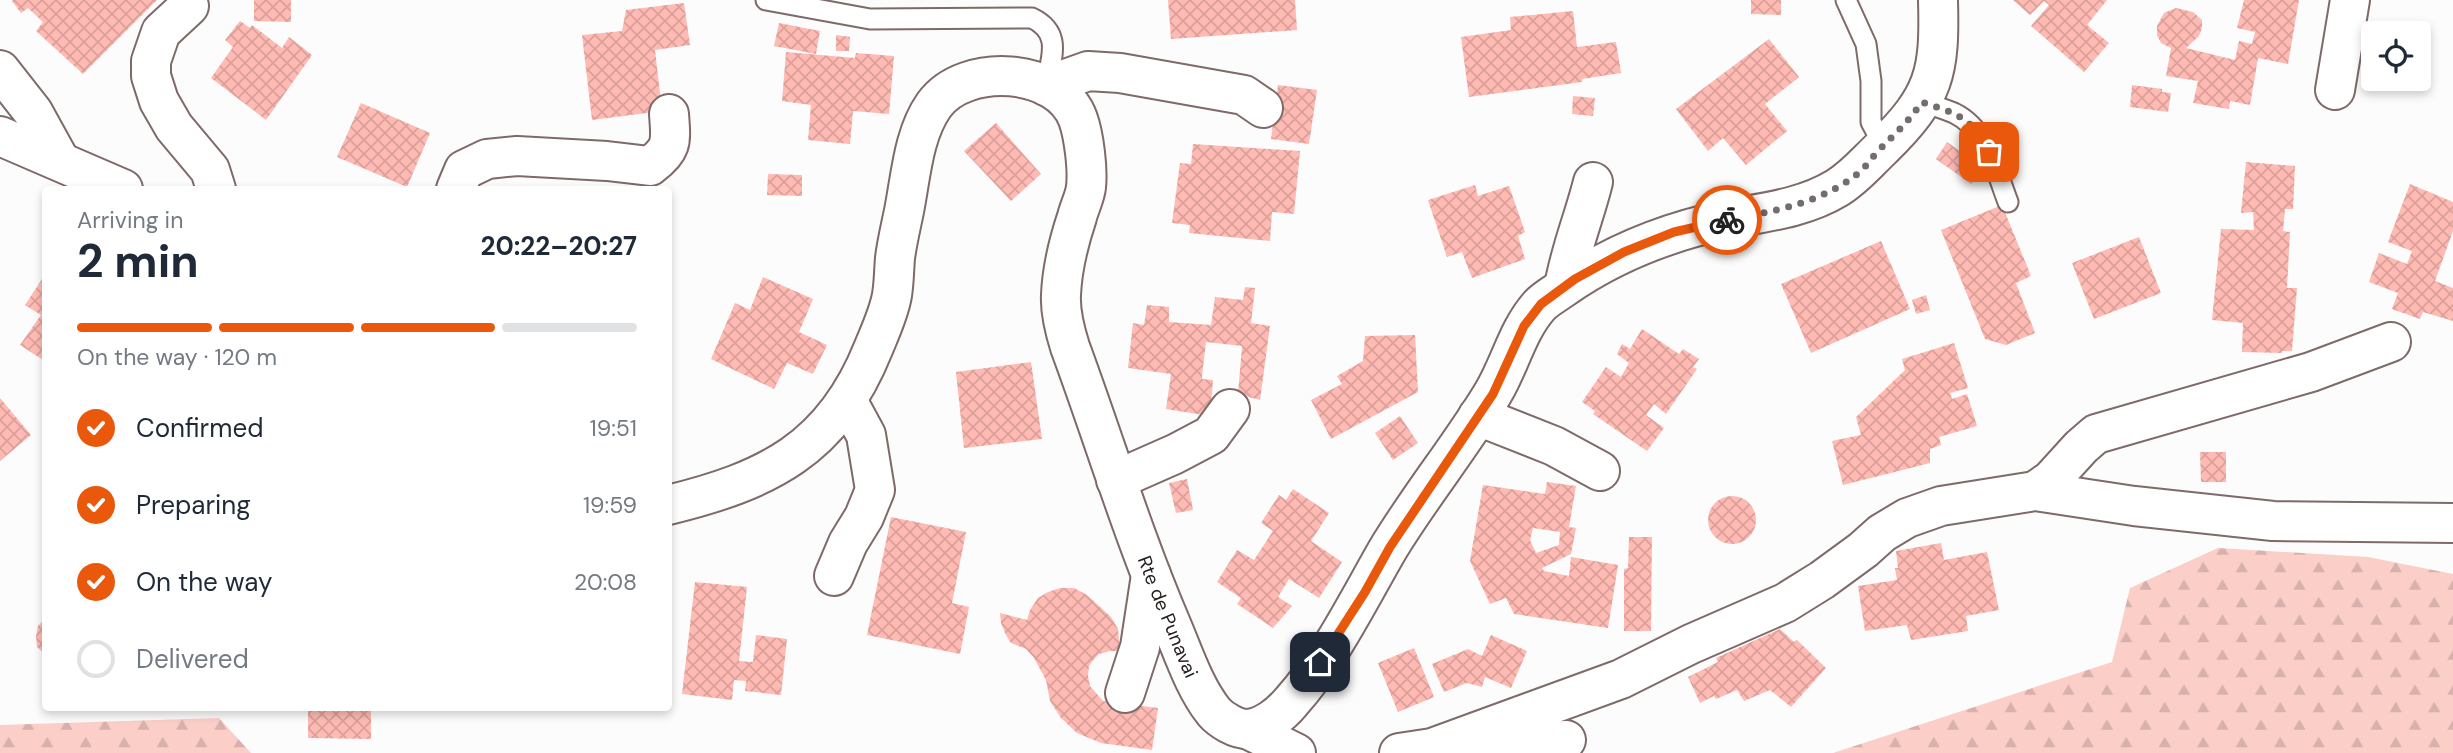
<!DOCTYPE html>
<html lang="en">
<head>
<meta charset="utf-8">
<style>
  body { margin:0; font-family:"DM Sans",sans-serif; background:#f2f2f3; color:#1f2937; height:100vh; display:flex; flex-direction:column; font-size:26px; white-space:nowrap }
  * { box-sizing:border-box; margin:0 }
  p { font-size:23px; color:#747a83 }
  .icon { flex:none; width:38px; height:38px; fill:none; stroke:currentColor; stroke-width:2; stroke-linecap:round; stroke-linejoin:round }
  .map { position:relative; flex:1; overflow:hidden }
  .details { position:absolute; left:42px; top:186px; width:630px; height:525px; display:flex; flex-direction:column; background:#fff; border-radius:7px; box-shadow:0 4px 10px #0003 }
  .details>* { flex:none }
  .fabs { position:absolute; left:2361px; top:21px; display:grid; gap:14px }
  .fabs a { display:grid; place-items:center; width:70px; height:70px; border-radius:7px; background:#fff; box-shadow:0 4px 10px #0003; font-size:35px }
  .pin { position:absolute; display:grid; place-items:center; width:60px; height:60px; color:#fff; margin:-30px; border-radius:14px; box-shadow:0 4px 10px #0006 }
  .courier { position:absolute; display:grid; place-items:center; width:70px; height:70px; margin:-35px; border:5px solid #ea580c; border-radius:50%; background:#fff; color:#222; box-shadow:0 2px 9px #0007 }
  .headline em { font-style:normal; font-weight:700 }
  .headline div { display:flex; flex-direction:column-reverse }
  .headline { display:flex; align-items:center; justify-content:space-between; height:119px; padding:0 35px }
  h1 { font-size:46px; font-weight:700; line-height:52px }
  .bar { display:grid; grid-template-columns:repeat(4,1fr); gap:10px 7px; align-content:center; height:84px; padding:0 35px }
  .bar i { height:9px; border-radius:5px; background:#e0e1e3 }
  .bar .current { background:#ea580c }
  .bar p { grid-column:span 4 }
  ol { padding:0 35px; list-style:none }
  li { display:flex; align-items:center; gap:21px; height:77px }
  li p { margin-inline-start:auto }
  li .icon { padding:7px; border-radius:50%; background:#ea580c; color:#fff; stroke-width:4 }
  li:last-child { color:#747a83 }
  li i { width:38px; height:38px; border:4px solid #e0e1e3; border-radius:50% }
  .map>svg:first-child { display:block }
  .forest { fill:url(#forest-firs) }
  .building { fill:url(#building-cross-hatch); fill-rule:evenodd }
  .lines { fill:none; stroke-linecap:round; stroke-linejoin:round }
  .lane-casing { stroke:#7e6a68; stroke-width:23 }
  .street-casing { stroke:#7e6a68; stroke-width:42 }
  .secondary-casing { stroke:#7e6a68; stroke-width:42 }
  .lane { stroke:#fff; stroke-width:19 }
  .street { stroke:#fff; stroke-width:38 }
  .secondary { stroke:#fff; stroke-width:38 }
  .done { stroke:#736e6d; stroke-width:7; stroke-dasharray:0 12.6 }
  .route { stroke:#ea580c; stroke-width:9 }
  .labels { text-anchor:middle; stroke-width:6; stroke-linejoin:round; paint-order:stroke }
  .street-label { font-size:19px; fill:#292120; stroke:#fcfcfc }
</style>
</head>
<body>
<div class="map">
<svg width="2453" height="753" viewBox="0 0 2453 753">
  <defs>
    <pattern id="forest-firs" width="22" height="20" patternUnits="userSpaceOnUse" patternTransform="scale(1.75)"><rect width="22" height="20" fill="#fccec8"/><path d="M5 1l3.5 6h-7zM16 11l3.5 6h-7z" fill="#d8b1ac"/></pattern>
    <pattern id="building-cross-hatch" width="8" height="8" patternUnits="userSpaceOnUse" patternTransform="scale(1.75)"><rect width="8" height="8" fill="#ffbbb3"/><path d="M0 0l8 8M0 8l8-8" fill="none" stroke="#dba09a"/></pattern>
  </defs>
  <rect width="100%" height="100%" fill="#fcfcfc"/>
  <path class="forest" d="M2218,548L2368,557L2453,574V753H1833L2112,662L2130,588Z
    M219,718L251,753H0V725Z"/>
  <path class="building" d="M13,0H157L83,74L36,31L43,22L28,8L21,13L12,1Z
    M254,0H291V22L254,21Z
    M1168,0H1295L1297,30L1171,39Z
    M1751,0H1781V15L1751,14Z
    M2013,0H2107L2087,25L2109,43L2084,72L2031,26L2049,5L2044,1L2030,15Z
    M2244,0H2299L2288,64L2258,58L2250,105L2230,101L2229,109L2193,103L2198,81L2166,76L2171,48L2161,43L2157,35V26L2164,13L2176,8L2193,12L2202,20V28L2199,36L2186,48L2235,60L2239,41L2252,44L2255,32L2237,28Z
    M684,3L690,45L655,50L662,111L592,120L582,35L622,31L626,10Z
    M1573,11L1577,47L1616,42L1621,73L1582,79V82L1469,97L1461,37L1511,30L1510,17Z
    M240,21L250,28L252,25L282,48L289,37L312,55L266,120L211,78L233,47L225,40Z
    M779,23L820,31L816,54L774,46Z
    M836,35L850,37L849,51H836Z
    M1769,39L1799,77L1765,104L1787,131L1746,165L1723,138L1708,151L1676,109Z
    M786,52L855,58L856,53L894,56L889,114L853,111L850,144L808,140L811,105L782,101Z
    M1278,85L1317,90L1309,144L1271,139Z
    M2132,85L2162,89V92L2171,93L2168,112L2130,107Z
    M1573,96L1595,98L1593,116L1572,114Z
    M361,103L430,133L407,187L337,157Z
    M996,123L1041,174L1011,201L964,151Z
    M1947,142L1983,167L1971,184L1936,159Z
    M1193,144L1300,151L1294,214L1272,212L1270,241L1189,233L1190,225L1172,223L1180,163L1191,164Z
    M2246,162L2295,166L2293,209H2285L2283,231L2290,232L2287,288H2297L2292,351H2282V353L2242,352L2243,323L2212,320L2221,229L2254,230L2253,212L2241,213Z
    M768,174L802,175V196L767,195Z
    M2410,184L2453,202V231L2435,281L2453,288V321L2423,312L2420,319L2392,309L2398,293L2369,282L2379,253L2407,264L2412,251L2388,242Z
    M1475,185L1478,196L1509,186L1525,232L1518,236L1525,259L1472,278L1462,252L1447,257L1428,200Z
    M2002,205L2031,276L2016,283L2035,333L2006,345L1985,339L1941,230Z
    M2139,237L2161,293L2094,319L2072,263Z
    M1881,241L1910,309L1811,353L1781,284Z
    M46,273V362L20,345L41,315L25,305Z
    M763,277L813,299L799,332L827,345L813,374L787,363L774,389L711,359L735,303L750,310Z
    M1245,287L1255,288L1251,323L1270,326L1260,400L1238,394L1242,346L1206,342L1202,376V379L1213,380L1210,416L1166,409L1171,374L1128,368L1133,323L1144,325L1147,305L1169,307V322L1211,325L1215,297L1243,300Z
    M1926,295L1930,310L1916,314L1912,300Z
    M1642,329L1679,354L1683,349L1699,359L1693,367L1697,369L1666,414L1654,404L1646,415L1664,428L1647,451L1593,414L1595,411L1582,402L1606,367L1621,377L1629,363L1617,354L1622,344L1630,349Z
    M1415,335L1418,392L1331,439L1311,400L1342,384L1337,376L1363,361L1365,336Z
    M1954,343L1968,388L1950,393L1952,399L1967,394L1977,426L1939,437L1941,445L1930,449V463L1843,485L1832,441L1861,435L1856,417L1905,370L1902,359Z
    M1031,362L1042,439L964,448L956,372Z
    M0,398L31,435L0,461Z
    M1400,416L1418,443L1393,460L1375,433Z
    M2200,452H2226V482H2201Z
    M1187,479L1193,510L1176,513L1169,483Z
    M1547,482L1576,486L1569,527L1576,528L1571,554L1542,568L1544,571L1569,576L1571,557L1618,565L1608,628L1514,614L1506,598L1490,604L1470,561L1483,485L1545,494ZM1533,528L1560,532L1559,545L1536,553L1530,540Z
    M1293,489L1329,513L1311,541L1342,562L1319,598L1289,579L1278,597L1292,606L1273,628L1237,604L1241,598L1217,582L1237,550L1254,560L1273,531L1261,523L1279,495L1286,500Z
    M1708 520a24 24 0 1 1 48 0a24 24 0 1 1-48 0Z
    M891,517L966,532L952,603L969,607L960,654L867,635Z
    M1629,537H1652L1651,631H1624V569L1628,568Z
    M1941,543L1944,560L1987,552L1999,610L1966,616L1968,631L1911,640L1907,625L1865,631L1858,586L1897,580L1895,568H1898L1896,551Z
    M695,582L747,587L739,661L753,662L756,635L787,639L781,695L745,691L746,681L734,680L732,700L682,694Z
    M1060,588H1074L1087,595L1111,617L1118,629L1120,651H1110L1099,654L1094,659L1089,666L1088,676L1090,686L1103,701L1158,708L1152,750L1101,743L1077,733L1061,718L1050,701L1046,680L1034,658L1026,649L1011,643L1006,635L1001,623L1000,613L1027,620L1030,610L1038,598L1048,592Z
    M46,617V655L37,647L36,636L38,626Z
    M1780,629L1794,642L1797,640L1826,668L1791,707L1770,690L1744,701L1737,690L1716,699L1714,696L1700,703L1688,677L1718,662L1716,658Z
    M1491,635L1527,651L1511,688L1485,677L1482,687L1467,683L1444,692L1432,664L1468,649L1482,656Z
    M1414,648L1434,697L1398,712L1378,663Z
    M308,707H371V739L308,738Z"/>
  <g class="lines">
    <defs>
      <path id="lane" d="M766,0L870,19L1032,18C1063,33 1051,58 1046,86
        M1846,0L1866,44L1871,81V122L1884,146
        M1922,102C1932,105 1944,109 1954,113C1987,129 1996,171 2008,202"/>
      <path id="street" d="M189,6L161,32L151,61V76L159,101L174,127L210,170L216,189
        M0,70L33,112L60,161
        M1046,86L1088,71L1120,73L1244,95L1263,108
        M2335,90L2350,0
        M456,189L464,170L487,159L517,156L607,161L650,166C673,149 671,142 669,114
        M1564,287C1570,251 1584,218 1593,182
        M1478,416L1554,446L1600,471
        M1116,480L1175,454L1211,435L1230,409
        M2035,491L2134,506L2273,521L2453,523
        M834,576L848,543L864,517L875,490L866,435L847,400
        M1125,693L1140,647L1151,575
        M1247,729L1296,753
        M1473,747L1566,740
        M1399,753L1432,748L1621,679L1691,644L1785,603L1822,580L1863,550L1882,533L1907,518L1941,506L2035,491L2051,480L2081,447L2096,434L2311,372L2391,342"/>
      <g id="secondary">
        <path d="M0,136L123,189"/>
        <path id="s1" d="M668,505C767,481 833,449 873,349C880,332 889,313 892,295C894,283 894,270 895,258C897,242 901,226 904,211C911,176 913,135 934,105C965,62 1059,67 1078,119C1084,136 1088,169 1086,187C1085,197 1079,208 1077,217C1069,241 1062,270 1061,295C1060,312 1065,331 1070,347C1104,439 1132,533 1171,624C1183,652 1194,687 1214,712C1221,720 1236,729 1247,729C1264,728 1281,714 1291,702C1331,657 1358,601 1388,549C1420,496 1461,446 1493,393C1510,365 1517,331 1539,306C1545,299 1555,294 1563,288C1613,253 1670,231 1729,219C1766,212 1804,208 1837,188C1855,177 1867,162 1882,148C1935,96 1940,73 1938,0"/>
      </g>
    </defs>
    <use href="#lane" class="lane-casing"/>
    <use href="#street" class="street-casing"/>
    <use href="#secondary" class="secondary-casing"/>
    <use href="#lane" class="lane"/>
    <use href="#street" class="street"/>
    <use href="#secondary" class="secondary"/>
  </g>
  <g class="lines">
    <path class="done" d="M1727,220C1775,211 1824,203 1862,170C1868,164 1873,156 1879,150C1896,133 1909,121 1922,102L1956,114L1975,128L1989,152"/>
    <path class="route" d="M1320,662L1365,592L1390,547L1493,394L1524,326L1541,304L1575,279L1624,252L1674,232L1727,220"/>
  </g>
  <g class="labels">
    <g class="street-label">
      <text dy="7" stroke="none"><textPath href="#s1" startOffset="1213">Rte de Punavai</textPath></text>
    </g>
  </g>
</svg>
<div class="fabs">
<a><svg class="icon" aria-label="locate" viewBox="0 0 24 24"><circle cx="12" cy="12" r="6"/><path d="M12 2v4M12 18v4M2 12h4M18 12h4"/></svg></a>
</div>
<div class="pin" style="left:1989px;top:152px;background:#ea580c"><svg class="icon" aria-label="bag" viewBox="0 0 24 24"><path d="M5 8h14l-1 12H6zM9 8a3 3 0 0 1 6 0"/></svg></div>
<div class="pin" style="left:1320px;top:662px;background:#1f2937"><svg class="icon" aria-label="home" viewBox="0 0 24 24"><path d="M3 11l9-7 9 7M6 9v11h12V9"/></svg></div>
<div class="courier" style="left:1727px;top:220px"><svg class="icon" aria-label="bike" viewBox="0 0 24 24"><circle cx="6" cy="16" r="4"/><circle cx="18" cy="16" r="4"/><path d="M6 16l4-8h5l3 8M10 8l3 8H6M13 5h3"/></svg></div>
<section class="details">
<div class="headline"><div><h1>2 min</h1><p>Arriving in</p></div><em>20:22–20:27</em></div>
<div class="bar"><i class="current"></i><i class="current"></i><i class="current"></i><i></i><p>On the way · 120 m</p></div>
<ol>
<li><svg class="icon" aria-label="check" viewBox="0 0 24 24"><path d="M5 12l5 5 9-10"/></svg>Confirmed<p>19:51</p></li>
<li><svg class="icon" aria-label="check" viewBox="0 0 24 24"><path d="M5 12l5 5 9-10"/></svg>Preparing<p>19:59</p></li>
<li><svg class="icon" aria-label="check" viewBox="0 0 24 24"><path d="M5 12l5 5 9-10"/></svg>On the way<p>20:08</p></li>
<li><i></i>Delivered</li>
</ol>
</section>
</div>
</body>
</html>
